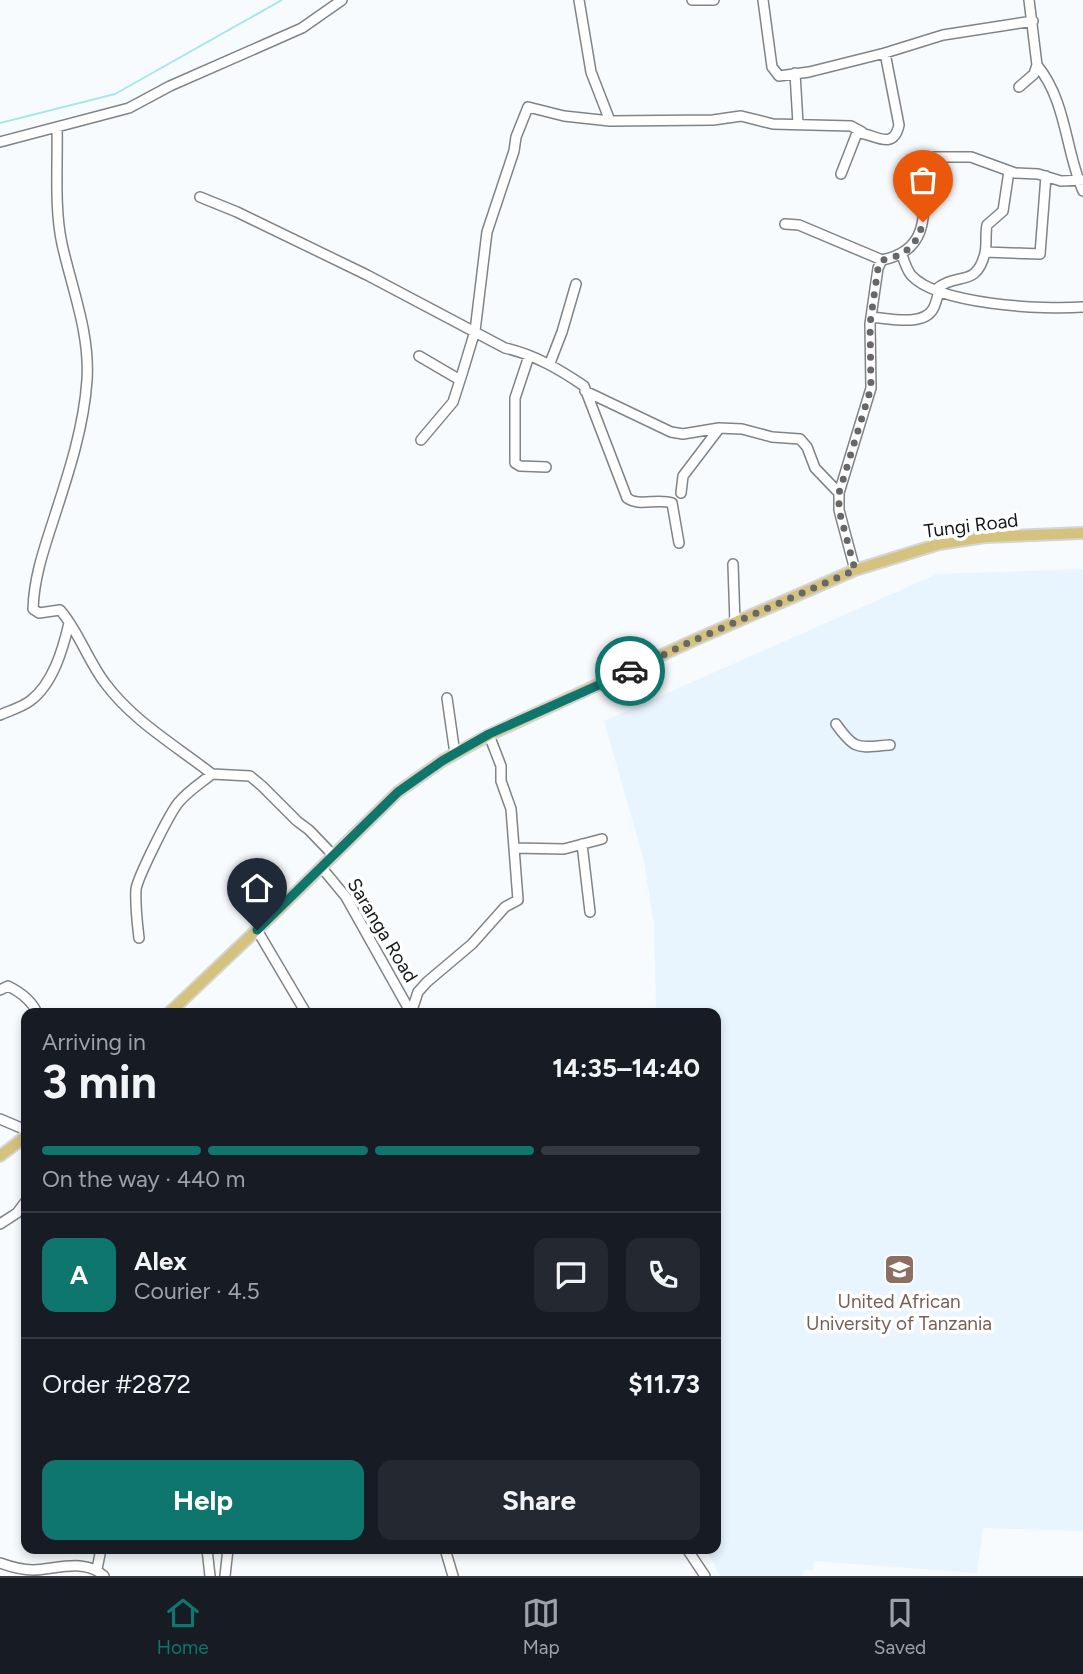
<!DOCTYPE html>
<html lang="en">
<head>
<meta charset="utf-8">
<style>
  body { margin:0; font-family:Figtree,sans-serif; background:#242831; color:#f1f3f6; height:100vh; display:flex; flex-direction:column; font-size:26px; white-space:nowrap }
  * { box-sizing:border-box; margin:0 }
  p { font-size:23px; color:#9ea1a6 }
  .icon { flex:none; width:38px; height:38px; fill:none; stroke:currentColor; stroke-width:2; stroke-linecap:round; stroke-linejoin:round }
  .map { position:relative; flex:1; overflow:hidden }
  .side { position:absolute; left:21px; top:1008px; width:700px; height:546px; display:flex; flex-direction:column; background:#171b24; border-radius:14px; box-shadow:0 4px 10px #0003 }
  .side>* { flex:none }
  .pin { position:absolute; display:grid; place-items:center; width:60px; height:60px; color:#fff; margin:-72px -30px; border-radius:50% 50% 50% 0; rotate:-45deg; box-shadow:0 0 7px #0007 }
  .pin .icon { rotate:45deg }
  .courier { position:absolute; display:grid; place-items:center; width:70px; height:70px; margin:-35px; border:5px solid #0f766e; border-radius:50%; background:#fff; color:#222; box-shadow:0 2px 9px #0007 }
  .overview em { font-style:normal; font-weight:700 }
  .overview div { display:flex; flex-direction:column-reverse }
  .overview { display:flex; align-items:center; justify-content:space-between; height:119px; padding:0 21px }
  h1 { font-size:46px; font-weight:700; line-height:52px }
  .bar { display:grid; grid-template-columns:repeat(4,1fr); gap:10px 7px; align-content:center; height:84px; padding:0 21px }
  .bar i { height:9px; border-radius:5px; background:#363941 }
  .bar .active { background:#0f766e }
  .bar p { grid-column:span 4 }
  .line { display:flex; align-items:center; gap:18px; padding:0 21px; border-top:2px solid #363941 }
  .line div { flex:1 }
  .round { display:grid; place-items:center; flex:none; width:74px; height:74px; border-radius:14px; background:#242831 }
  .primary-button { display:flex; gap:14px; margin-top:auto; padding:14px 21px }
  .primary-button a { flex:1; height:80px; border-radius:14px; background:#0f766e; color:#fff; font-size:28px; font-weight:700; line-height:80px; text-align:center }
  .primary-button a+a { background:#242831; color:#f1f3f6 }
  .tabs { display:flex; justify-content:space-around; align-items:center; height:98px; border-top:2px solid #363941; background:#171b24; font-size:19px; color:#9ea1a6 }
  .tabs a { display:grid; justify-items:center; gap:4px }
  .tabs .active { color:#0f766e }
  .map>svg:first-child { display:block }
  .built { fill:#e8f4fe }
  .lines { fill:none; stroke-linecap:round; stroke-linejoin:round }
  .stream { stroke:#a8e7e7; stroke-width:2 }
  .minor-casing { stroke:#7f8488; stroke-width:12 }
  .major-casing { stroke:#d5d5d6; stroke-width:14 }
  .minor { stroke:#fff; stroke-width:9 }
  .major { stroke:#d5c27d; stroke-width:10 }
  .done { stroke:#656769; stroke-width:7; stroke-dasharray:0 12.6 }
  .route { stroke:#0f766e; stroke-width:9 }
  .labels { text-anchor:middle; stroke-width:7; stroke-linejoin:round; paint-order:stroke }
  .street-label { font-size:19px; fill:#161819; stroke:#fff }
  .education-label { font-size:19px; fill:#785e54; stroke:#fff }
</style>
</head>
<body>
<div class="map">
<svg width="1083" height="1576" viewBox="0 0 1083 1576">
  <rect width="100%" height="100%" fill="#f8fbfe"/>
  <path class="built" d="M1083,569V1531L983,1528L977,1573L814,1561L813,1570H804L802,1576H720L706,1549H716V1013H656L654,925L644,861L604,721L937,574Z"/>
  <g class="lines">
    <path class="stream" d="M0,123L115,94L282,0"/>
    <defs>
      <path id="minor" d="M579,0L591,72L610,121
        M692,0H714
        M763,0L772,67L779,76L809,72L885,53L943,35L1033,21
        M1037,65C1067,102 1065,150 1083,191
        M795,73L798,124
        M1019,87L1034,74L1037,65L1029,0
        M57,127C58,165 54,207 62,244C72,289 90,333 87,380C84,426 69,472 55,515C45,546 34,576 33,609L39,613L60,610C78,630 88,661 105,683C133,721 175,745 212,774
        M0,142L129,108L170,86L302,28L342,0
        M841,174L857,133C872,132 893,153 899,125L885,53
        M200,197L237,212L367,275L505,348C535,355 559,369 584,386L627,498C639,507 657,498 672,503L679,543
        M785,224L799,225L882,260
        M985,252L1040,254L1046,176
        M902,255C904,261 907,270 911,275C938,305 1044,310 1083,307
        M935,290C957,271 976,289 985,253C987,245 985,235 987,225L1003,211L1009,171
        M871,317C887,318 923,327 933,309C936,304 937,297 939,292
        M419,356L460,380
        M529,356L515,398V463L520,466L546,467
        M550,363L562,332L576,284
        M585,391L671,432L683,434L719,428L742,429L772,437L800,439L807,447L815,468L839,493
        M421,440L453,402L462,374L475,331L487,232L514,151L516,137L528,107L564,116L610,121L713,120L741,116L773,124L851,126L862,132
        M681,493L683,476L718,430
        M733,564L735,623
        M855,570L839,510V493L871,388L870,324L878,268L882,260C934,250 923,206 923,165L925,161L934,157H971L1015,173L1038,174L1061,181L1083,180
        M447,698L455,754
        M0,715C9,711 22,707 30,701C53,684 63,649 69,623
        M836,724C856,752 858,747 890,745
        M582,844L590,912
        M515,848L564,849L602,839
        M322,868L346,897L411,1013
        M257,930L306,1013
        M139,938C137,921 135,905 136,889C138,877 170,812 179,802C188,791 201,783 212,774L250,776L262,786L297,821L309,830L334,856
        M0,990L8,986C20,992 32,1001 37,1013
        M411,1013L418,992L427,982L472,944L505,907L518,900L511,809L501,781V766L489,735
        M0,1119L26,1130
        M0,1224L17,1213L26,1201
        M207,1549L210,1576
        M445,1549L453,1576
        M687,1549L705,1576
        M0,1563C11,1567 21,1570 33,1570C57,1569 85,1558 104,1576
        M97,1569L101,1549
        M225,1576L228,1549"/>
      <path id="major" d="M169,1013L283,905L398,792L442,761L489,735L690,642L855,570L939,544L985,537L1083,533
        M0,1156L26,1136"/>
    </defs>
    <use href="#minor" class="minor-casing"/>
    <use href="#major" class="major-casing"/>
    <use href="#minor" class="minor"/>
    <use href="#major" class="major"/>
  </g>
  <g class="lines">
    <path class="done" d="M630,671L690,642L855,570L839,510V493L871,388L870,324L878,268L882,260C905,256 917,246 923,222"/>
    <path class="route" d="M257,930L398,792L442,761L489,734L630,671"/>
  </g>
  <defs>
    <symbol id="university-square" viewBox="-11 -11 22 22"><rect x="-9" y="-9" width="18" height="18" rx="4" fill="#8d6e63" stroke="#fff"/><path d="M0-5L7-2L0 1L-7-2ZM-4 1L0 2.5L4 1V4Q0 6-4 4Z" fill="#fff"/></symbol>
  </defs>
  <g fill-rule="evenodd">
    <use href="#university-square" x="882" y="1252" width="35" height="35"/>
  </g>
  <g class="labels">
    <g class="street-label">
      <text transform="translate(971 525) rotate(-7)" y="7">Tungi Road</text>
      <text transform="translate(383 930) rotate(59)" y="7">Saranga Road</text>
    </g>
    <g class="education-label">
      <text x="899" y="1308">United African<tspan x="899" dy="22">University of Tanzania</tspan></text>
    </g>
  </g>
</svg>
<div class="pin" style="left:923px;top:222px;background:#ea580c"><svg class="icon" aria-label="bag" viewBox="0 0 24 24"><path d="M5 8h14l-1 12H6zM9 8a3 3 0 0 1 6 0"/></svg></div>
<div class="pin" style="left:257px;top:930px;background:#1f2937"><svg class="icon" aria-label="home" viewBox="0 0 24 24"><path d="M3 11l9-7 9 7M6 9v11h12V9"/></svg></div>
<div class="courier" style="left:630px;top:671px"><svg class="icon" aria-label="car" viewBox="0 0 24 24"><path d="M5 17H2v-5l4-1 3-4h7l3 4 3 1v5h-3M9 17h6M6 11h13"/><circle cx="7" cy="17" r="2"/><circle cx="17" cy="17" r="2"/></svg></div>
<section class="side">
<div class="overview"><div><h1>3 min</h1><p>Arriving in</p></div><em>14:35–14:40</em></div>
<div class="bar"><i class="active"></i><i class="active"></i><i class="active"></i><i></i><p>On the way · 440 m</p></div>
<div class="line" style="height:126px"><b class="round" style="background:#0f766e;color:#fff">A</b><div><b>Alex</b><p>Courier · 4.5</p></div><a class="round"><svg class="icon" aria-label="chat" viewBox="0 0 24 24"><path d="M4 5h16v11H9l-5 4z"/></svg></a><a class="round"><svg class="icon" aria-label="phone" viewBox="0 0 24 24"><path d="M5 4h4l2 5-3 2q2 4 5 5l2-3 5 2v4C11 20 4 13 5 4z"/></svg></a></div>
<div class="line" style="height:91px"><div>Order #2872</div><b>$11.73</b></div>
<div class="primary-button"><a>Help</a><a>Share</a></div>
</section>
</div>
<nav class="tabs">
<a class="active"><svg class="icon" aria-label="home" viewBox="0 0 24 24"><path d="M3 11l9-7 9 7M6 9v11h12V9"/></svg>Home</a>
<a><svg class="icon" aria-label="map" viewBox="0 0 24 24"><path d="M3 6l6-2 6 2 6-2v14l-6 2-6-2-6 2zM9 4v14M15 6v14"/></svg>Map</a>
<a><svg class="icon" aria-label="saved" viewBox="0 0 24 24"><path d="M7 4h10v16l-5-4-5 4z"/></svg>Saved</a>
</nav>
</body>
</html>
